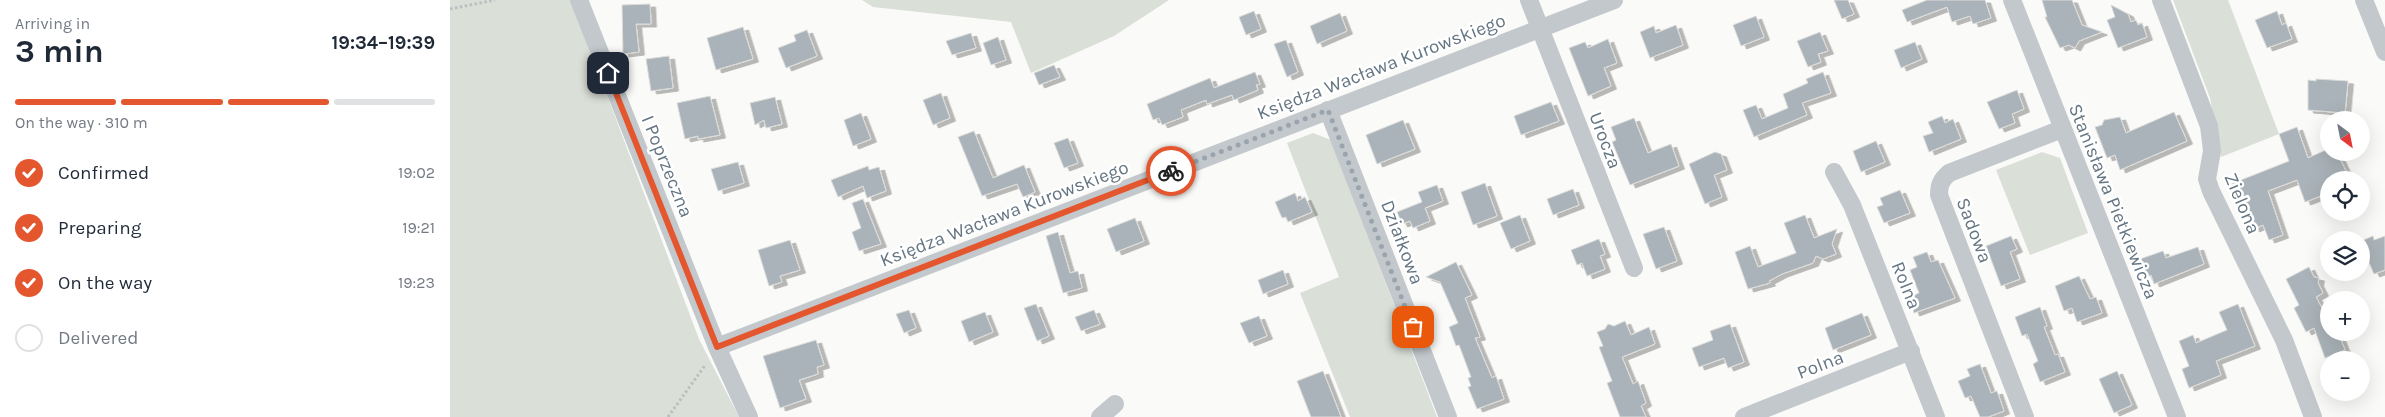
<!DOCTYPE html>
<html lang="en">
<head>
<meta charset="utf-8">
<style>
  body { margin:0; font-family:Karla,sans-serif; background:#f2f2f3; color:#1f2937; height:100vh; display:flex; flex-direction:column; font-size:19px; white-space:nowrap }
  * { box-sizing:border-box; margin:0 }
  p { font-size:16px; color:#747a83 }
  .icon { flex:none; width:28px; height:28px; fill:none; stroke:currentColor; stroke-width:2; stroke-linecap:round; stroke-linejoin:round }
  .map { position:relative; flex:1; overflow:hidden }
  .side { display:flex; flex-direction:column; background:#fff; width:450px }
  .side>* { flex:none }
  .needle { width:32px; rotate:148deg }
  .buttons { position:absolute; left:1870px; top:111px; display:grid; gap:10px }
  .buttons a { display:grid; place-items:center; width:50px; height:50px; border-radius:50%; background:#fff; box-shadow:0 5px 20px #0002; font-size:25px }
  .pin { position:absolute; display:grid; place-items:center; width:42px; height:42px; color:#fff; margin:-21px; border-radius:10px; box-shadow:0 2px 8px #0006 }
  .courier { position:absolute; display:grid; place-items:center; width:50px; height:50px; margin:-25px; border:4px solid #e4572e; border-radius:50%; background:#fff; color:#222; box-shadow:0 1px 6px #0007 }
  .headline em { font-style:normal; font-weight:700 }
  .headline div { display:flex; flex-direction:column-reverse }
  .headline { display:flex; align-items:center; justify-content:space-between; height:85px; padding:0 15px }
  h1 { font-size:32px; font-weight:700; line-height:38px }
  .bar { display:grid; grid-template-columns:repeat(4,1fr); gap:8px 5px; align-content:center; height:60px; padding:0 15px }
  .bar i { height:6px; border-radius:4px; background:#e0e1e3 }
  .bar .current { background:#e4572e }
  .bar p { grid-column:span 4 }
  ol { padding:0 15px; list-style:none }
  li { display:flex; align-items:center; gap:15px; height:55px }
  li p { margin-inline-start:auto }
  li .icon { padding:5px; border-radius:50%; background:#e4572e; color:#fff; stroke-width:4 }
  li:last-child { color:#747a83 }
  li i { width:28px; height:28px; border:2px solid #e0e1e3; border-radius:50% }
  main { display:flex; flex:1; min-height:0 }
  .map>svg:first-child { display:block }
  .green { fill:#dadfd7 }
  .building { fill:#aab3b9; stroke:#dcdcda; filter:url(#shadow) }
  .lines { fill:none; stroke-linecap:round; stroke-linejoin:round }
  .path { stroke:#bbbfc2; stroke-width:3; stroke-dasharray:2.5 2.5; stroke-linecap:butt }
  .minor { stroke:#c3c8cc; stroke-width:18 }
  .done { stroke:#99a4ac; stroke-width:5; stroke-dasharray:0 9 }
  .route { stroke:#e4572e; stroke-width:6 }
  .labels { text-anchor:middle; stroke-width:5; stroke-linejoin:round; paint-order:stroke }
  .street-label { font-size:19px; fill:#657683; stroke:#fff }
</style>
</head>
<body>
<main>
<section class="side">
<div class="headline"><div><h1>3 min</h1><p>Arriving in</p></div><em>19:34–19:39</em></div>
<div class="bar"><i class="current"></i><i class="current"></i><i class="current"></i><i></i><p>On the way · 310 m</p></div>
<ol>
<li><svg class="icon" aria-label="check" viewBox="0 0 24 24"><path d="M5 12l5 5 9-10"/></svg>Confirmed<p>19:02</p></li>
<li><svg class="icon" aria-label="check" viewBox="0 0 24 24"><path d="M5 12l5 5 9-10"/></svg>Preparing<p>19:21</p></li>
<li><svg class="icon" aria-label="check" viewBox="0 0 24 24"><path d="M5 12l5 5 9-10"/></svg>On the way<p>19:23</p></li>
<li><i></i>Delivered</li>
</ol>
</section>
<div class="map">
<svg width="1935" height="417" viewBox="0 0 1935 417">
  <defs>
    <filter id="shadow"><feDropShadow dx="5.5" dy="3" stdDeviation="0" flood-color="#0004"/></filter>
  </defs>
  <rect width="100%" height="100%" fill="#fafaf8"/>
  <path class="green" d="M0,0H121L249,339L289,417H0Z
    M412,0H719L664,36L581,73L561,22L423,7Z
    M1723,0H1778L1829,134L1771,157L1760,98Z
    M863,133L881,140L987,417H900L850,293L889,277L837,143Z
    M1592,152L1610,158L1638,233L1580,255L1546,170Z"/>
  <path class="building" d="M1384,0H1398L1404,14L1392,19Z
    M1477,0H1535L1541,18L1523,24L1520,16L1502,22L1497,7L1457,22L1452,10Z
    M1592,0H1622L1632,25L1652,32L1629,41L1625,48L1619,45L1610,48L1595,17H1597Z
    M200,4L201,24H186L189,52L173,54L172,5Z
    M1661,5L1678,14L1681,22L1686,20L1688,25L1692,23L1697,37L1668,48L1657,20L1665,17Z
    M804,11L811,29L796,35L789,17Z
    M1827,11L1832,25L1836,23L1842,39L1817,48L1805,20Z
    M890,13L897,31L867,44L860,26Z
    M1306,16L1314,37L1291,46L1283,25Z
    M1226,25L1233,45L1200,58L1190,32L1204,26L1206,33Z
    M293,27L303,59L266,70L257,38Z
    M357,30L367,56L336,68L328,48L346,41L344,35Z
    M1370,32L1378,51L1368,54L1371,62L1358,67L1347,41Z
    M521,33L526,48L502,55L496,41Z
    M548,37L556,60L541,65L533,43Z
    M1158,39L1167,63L1154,68L1161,86L1138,96L1119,48L1135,42L1138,48Z
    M836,40L848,72L837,77L824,44Z
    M1465,42L1472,59L1451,68L1444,50Z
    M219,56L223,88L201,91L196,59Z
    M604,65L610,77L589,85L584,73Z
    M805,72L810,84L806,85L808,90L784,100L782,95L757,104L756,100L731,110L733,117L712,125L709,118L703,120L697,104L760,78L764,88Z
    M1373,72L1381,93L1352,103L1357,115L1304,137L1293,110L1306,105L1312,119L1338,108L1333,94L1358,83L1356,79Z
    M1866,79L1898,81L1895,113L1858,110V80L1866,81Z
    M1567,90L1574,109L1562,114L1565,123L1549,129L1537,102Z
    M491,93L500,118L483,125L473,100Z
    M260,96L270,135L248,139V136L235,139L227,103Z
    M325,97L332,124L316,128L314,120L305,125L300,103Z
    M1101,102L1109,121L1071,135L1064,116Z
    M1724,112L1737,141L1670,170L1665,155L1657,158L1645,127L1652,125L1654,120L1670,117L1676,133Z
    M411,113L421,139L403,146L394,120Z
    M1492,116L1495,123L1503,119L1511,139L1479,152L1473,136L1483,133L1478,122Z
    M1184,118L1198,153L1221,144L1229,166L1180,185L1162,142L1166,140L1161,127Z
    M953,120L965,149L927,164L916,135Z
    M1847,127L1858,158L1878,149L1879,152H1887L1900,180H1879V193L1855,202L1847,180L1818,191L1833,235L1819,240L1813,225L1804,229L1792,197L1787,199L1781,184L1839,161L1829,134Z
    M524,131L543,178L574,165L585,192L573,197L567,184L532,196L508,137Z
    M618,138L628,163L614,168L604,143Z
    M1426,141L1435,162L1411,172L1403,151Z
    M1265,152L1271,154L1277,170L1264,175L1272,197L1255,204L1239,164Z
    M288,162L294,183L268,191L261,169Z
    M418,166L419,170L429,167L436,191L417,198L413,186L388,197L381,180Z
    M1035,183L1047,216L1023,225L1011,192Z
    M987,185L993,201L975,208L980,221L963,228L960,221L952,224L947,212L972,202L968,192Z
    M1123,189L1129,205L1103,215L1097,199Z
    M1450,190L1460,213L1434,223L1427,207L1433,205L1430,198Z
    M845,193L848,201L855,197L862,212L838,222L836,217L832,218L825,202Z
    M413,199L431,244L409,251L402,232L411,228L402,203Z
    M1070,215L1080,241L1061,249L1050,223Z
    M1355,215L1364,238L1387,229L1382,244L1386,254L1373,259L1366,256L1363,263L1332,274L1319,281L1320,283L1298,289L1285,252L1300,246L1308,267L1346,253L1334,223Z
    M685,218L694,241L666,252L657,229Z
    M1214,227L1227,261L1206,269L1193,234Z
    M608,232L620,273L628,271L632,288L613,293L596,236Z
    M1561,236L1567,249L1560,252L1570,279L1551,286L1536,246Z
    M1923,236L1924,240L1935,236V270L1924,274L1911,244V241Z
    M1149,239L1155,254L1150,256L1155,269L1137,276L1132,263L1127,265L1121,250Z
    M340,240L350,270L330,276L332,282L319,286L308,250Z
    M1748,247L1754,264L1704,284L1701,275L1697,277L1690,259L1713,251L1716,258Z
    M1477,252L1481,262L1488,260L1505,298L1464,313L1459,297L1469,293L1460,270L1467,267L1463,257Z
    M1006,262L1022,295L1015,298L1030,337L1025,338L1042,378L1046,376L1054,399L1027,409L1018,387L1021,386L1018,378L1021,377L1009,345L1006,346L999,327L1008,323L990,282L976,277Z
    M1859,267L1864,277L1869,278L1868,283L1873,293L1866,297L1879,321V332L1889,335L1895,350L1875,358L1864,328L1856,332L1844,308L1849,305L1836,279Z
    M833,270L838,284L813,294L808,280Z
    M1629,276L1640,299L1646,297L1652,313L1627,322L1622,308L1614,311L1605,286Z
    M586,304L599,336L587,341L574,308Z
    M1788,304L1805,346L1766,361L1771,375L1739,388L1732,369L1739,366L1729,341L1743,335L1746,343L1777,330L1769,312Z
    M1590,307L1597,326L1594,327L1605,355L1608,354L1615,372L1590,382L1583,364L1588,361L1577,334L1572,336L1565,317Z
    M459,310L466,328L454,333L446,314Z
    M644,310L650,324L631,331L625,317Z
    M535,312L543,332L519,342L511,321Z
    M1412,313L1421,335L1383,350L1375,328Z
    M809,316L817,336L799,343L790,323Z
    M1175,321L1181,335L1199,327L1205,344L1172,357L1183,384L1188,381L1196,403L1191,406L1196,417H1170L1157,383L1162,381L1149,347L1153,346L1147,332L1155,329L1158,324L1164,326Z
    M1280,324L1294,362L1278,368L1274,358L1249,367L1242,348L1263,340L1260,331Z
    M366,340L374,365L367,367L368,374L349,380L356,399L330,408L313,356Z
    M1530,364L1541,393L1547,391L1554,411L1538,417H1530L1521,396L1515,398L1508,381L1520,376L1517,369Z
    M873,371L879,386L891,417H861L847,381Z
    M1667,371L1682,405L1664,413L1649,379Z"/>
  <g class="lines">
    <path class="path" d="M0,9L45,0
      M218,417L256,364"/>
    <path class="minor" d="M129,0L267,347L299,417
      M1079,0L1184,268
      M1562,0L1727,417
      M1711,0L1759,126L1762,151L1757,179L1761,191L1834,340L1863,417
      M1914,0L1935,52
      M878,110L998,417
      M1384,172L1402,205L1486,417
      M267,347L1164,0
      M650,417L665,404
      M1294,417L1461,351
      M1575,417L1489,195C1489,185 1491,180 1499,173L1612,129"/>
  </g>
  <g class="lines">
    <path class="done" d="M721,171L878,110L963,327"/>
    <path class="route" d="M158,73L267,347L721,171"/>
  </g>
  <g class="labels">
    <g class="street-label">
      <text transform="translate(931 66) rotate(-21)" y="7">Księdza Wacława Kurowskiego</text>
      <text transform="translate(1156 140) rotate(69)" y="7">Urocza</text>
      <text transform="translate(218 166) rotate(68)" y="7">I Poprzeczna</text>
      <text transform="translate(1664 201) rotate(68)" y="7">Stanisława Pietkiewicza</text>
      <text transform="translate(1793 203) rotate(67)" y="7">Zielona</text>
      <text transform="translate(554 213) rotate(-21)" y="7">Księdza Wacława Kurowskiego</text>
      <text transform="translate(1525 230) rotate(69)" y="7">Sadowa</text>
      <text transform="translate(953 242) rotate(69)" y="7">Działkowa</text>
      <text transform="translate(1457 285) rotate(68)" y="7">Rolna</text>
      <text transform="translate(1370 364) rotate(-21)" y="7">Polna</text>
    </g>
  </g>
</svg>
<div class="buttons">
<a><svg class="needle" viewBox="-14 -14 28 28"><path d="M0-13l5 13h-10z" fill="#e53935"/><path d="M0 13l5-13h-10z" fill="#747a83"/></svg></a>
<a><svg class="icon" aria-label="locate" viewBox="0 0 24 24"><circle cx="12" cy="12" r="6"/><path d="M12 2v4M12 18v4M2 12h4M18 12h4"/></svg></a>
<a><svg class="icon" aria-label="layers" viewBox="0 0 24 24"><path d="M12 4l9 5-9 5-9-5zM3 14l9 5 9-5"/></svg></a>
<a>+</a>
<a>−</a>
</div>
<div class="pin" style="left:963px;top:327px;background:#ea580c"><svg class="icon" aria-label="bag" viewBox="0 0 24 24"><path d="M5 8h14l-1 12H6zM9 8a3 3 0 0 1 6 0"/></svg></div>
<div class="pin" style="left:158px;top:73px;background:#1f2937"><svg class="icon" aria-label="home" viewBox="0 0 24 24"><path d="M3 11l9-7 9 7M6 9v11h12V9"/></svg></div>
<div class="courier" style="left:721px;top:171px"><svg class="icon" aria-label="bike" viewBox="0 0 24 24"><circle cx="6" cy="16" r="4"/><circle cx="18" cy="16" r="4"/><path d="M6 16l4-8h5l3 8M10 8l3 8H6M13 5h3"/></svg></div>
</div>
</main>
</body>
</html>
